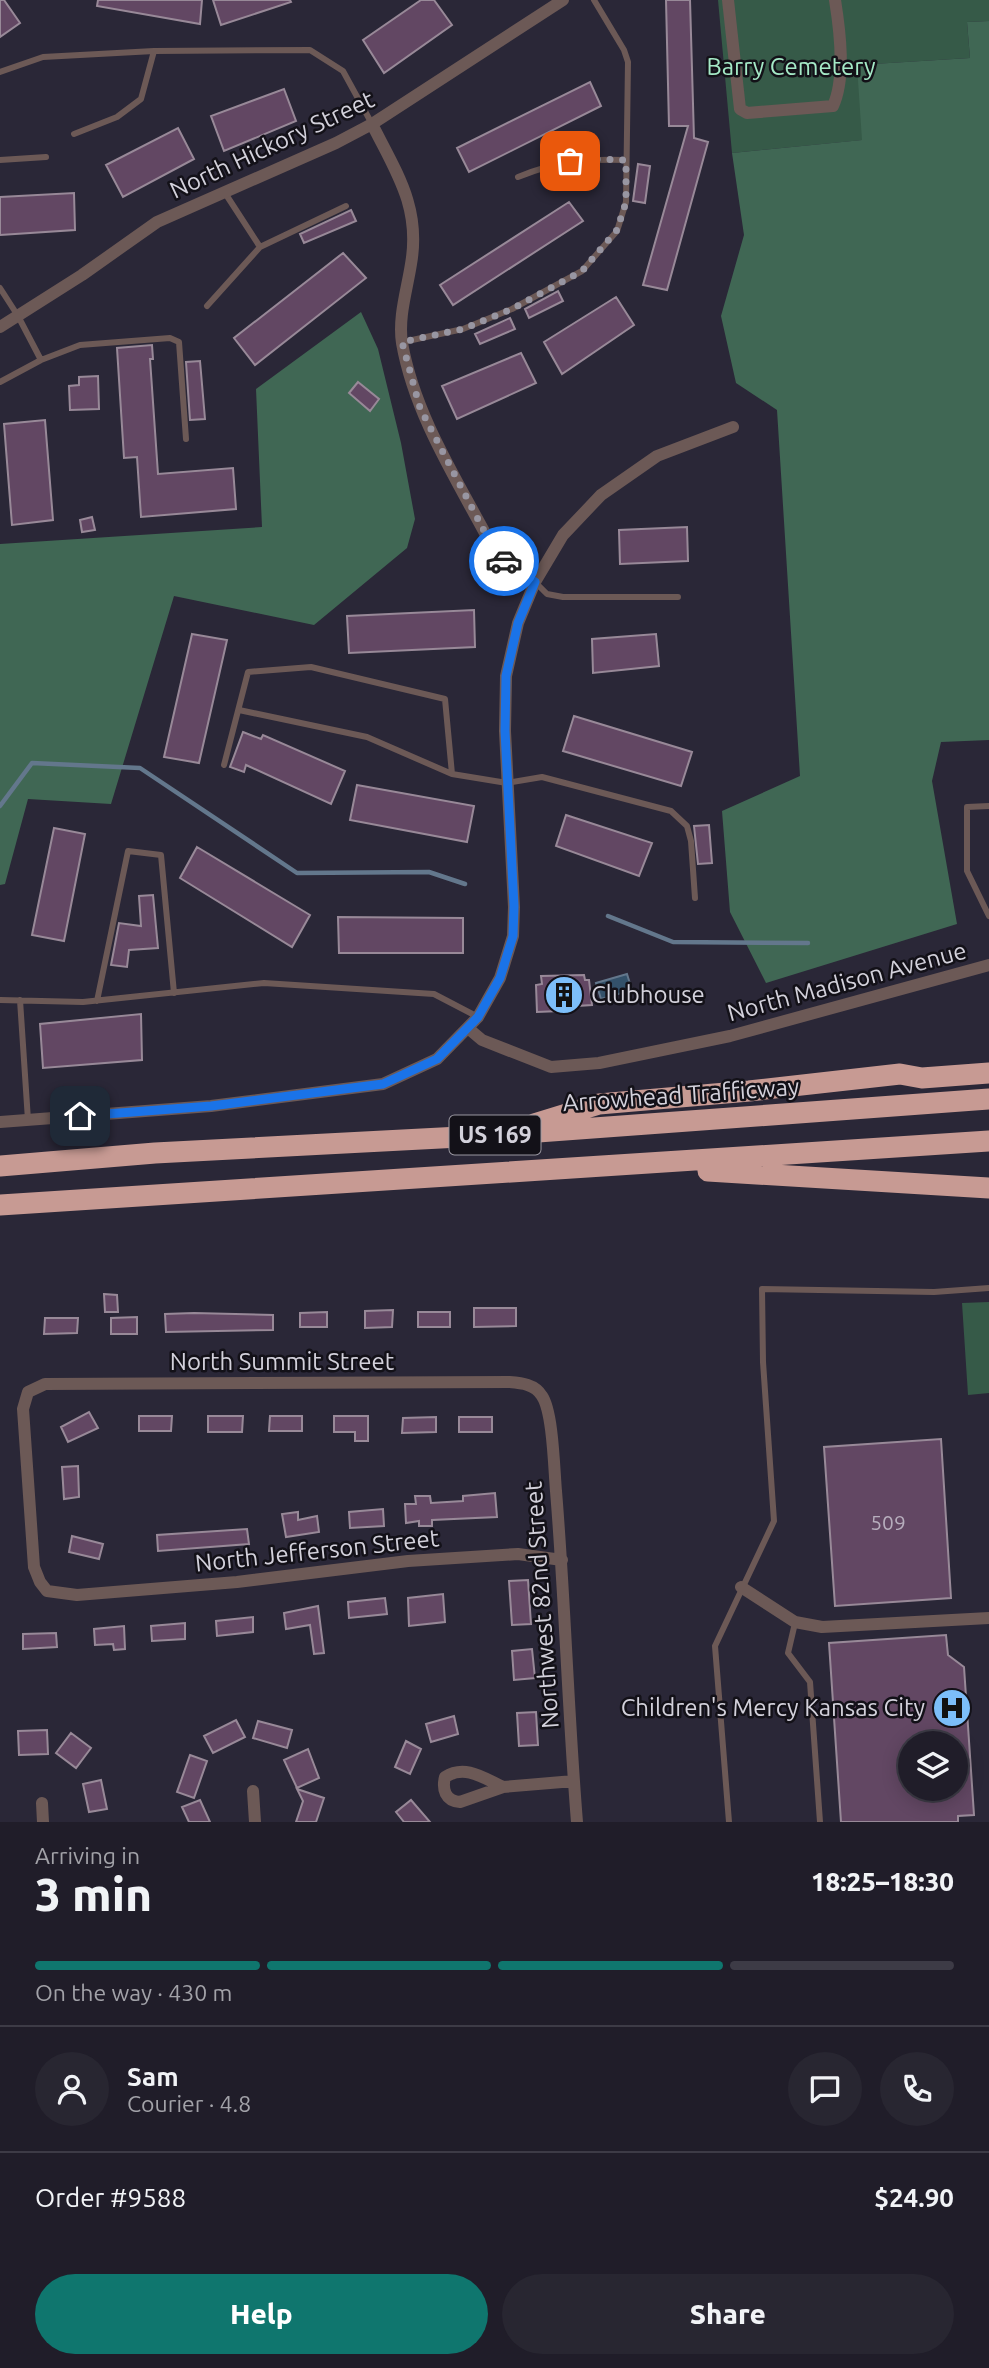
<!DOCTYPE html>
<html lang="en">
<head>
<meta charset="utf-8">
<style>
  body { margin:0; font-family:Ubuntu,sans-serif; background:#282631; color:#f1f3f6; height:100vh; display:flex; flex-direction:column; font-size:26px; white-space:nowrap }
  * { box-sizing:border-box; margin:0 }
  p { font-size:23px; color:#a2a2a8 }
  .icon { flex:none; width:38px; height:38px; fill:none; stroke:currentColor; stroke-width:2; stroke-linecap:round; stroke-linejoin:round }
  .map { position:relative; height:1822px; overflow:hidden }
  .details { display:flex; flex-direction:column; background:#201d29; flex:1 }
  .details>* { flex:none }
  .controls { position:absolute; left:898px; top:1731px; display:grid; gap:14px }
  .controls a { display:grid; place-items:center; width:70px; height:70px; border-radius:50%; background:#201d29; box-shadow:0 4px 18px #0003,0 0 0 2px #3d3b46; font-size:35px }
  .pin { position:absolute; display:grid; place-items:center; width:60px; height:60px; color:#fff; margin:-30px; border-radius:14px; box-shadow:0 4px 10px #0006 }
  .courier { position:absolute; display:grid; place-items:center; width:70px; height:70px; margin:-35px; border:5px solid #1a73e8; border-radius:50%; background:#fff; color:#222; box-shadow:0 2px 9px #0007 }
  .summary em { font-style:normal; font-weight:800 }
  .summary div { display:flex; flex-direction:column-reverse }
  .summary { display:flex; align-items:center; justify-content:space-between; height:119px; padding:0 35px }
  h1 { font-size:46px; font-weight:800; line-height:52px }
  .bar { display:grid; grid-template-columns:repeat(4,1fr); gap:10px 7px; align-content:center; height:84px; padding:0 35px }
  .bar i { height:9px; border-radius:5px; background:#3d3b46 }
  .bar .on { background:#0f766e }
  .bar p { grid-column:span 4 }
  .line { display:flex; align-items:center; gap:18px; padding:0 35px; border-top:2px solid #3d3b46 }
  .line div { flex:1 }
  .round { display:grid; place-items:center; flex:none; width:74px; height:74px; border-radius:37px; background:#282631 }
  .primary-button { display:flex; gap:14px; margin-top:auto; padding:14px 35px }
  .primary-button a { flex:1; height:80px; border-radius:42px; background:#0f766e; color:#fff; font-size:28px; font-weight:800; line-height:80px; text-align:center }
  .primary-button a+a { background:#282631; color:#f1f3f6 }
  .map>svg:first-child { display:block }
  .green { fill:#365a48 }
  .forest { fill:#406754 }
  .water { fill:#33516a; stroke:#63778c; stroke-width:2 }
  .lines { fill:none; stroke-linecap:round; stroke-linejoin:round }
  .stream { stroke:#63778c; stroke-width:4.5 }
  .building { fill:#624763; stroke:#988998; stroke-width:2; fill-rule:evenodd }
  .lane { stroke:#6c5956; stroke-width:6 }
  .street { stroke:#6c5956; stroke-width:12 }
  .highway { stroke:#c79a93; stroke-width:21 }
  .done { stroke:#9896a2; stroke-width:7; stroke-dasharray:0 12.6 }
  .route { stroke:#1a73e8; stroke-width:9 }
  .labels { text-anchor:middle; stroke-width:5; stroke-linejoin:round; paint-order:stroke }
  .number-label { font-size:21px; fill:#b7aebd }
  .shield { fill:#131118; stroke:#9997a0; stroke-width:2 }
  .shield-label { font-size:23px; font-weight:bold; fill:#d3d1db }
  .park-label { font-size:24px; fill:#a5eac7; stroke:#131118 }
  .street-label { font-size:24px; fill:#d3d1db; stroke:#131118 }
  .poi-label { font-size:24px; fill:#d3d1db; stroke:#131118; text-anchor:start }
</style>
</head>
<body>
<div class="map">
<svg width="989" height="1822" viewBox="0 0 989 1822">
  <rect width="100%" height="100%" fill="#2a2737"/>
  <path class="green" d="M718,0H989V21L967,22L970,58L858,65L863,140L732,153Z
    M989,1302V1393L968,1395L962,1303Z"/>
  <path class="forest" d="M989,21V740L941,742L932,781L957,924L766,983L730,912L722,811L800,776L777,410L736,383L721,316L744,235L732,153L862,140L857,65L970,58L967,22Z
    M361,312L378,349L401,443L415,519L407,548L314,625L174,596L111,804L28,799L5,884L0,885V544L262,527L256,389Z"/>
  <path class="water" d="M627,974L632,990L601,999L596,983Z"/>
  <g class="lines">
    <path class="stream" d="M0,806L32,763L140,768L297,873L429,872L465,884
      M608,916L673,942L808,943"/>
  </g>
  <path class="building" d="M0,0H4L20,23L0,37Z
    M98,0H202L200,24L97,6Z
    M213,0H290L291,2L221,25Z
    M421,0H434L452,25L384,73L363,40Z
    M666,0H690L694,138L708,142L667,290L643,285L688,126H669Z
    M590,82L601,106L469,172L457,148Z
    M284,89L296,121L224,151L211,116Z
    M178,128L194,159L123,197L106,165Z
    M638,164L650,166L645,203L633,201Z
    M74,193L75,230L0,235V197Z
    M569,202L583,221L453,305L440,285Z
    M351,210L356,221L304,243L300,234Z
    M343,253L366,278L255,365L234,338Z
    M558,291L563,301L529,318L525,309Z
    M616,297L634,325L562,374L544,342Z
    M510,318L515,329L480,344L475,334Z
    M152,345L153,359H150L158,474L233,468L236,509L141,517L137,457L124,458L117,348Z
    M521,353L536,383L457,419L442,386Z
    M200,361L205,419L190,420L186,362Z
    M98,376L99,409L70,410L69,386L79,385V377Z
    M358,382L379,399L370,411L349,393Z
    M45,420L53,520L12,525L4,424Z
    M92,517L95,530L82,532L80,520Z
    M687,527L688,561L620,564L619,530Z
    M474,610L475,647L349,653L347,616Z
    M192,634L227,640L199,763L164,757Z
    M656,634L659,666L593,673L592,639Z
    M574,716L692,752L681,786L563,751Z
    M243,732L261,739L263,735L345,771L331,804L246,765L244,772L230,767Z
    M357,785L474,806L467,842L350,820Z
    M566,815L652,843L639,876L556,846Z
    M709,825L712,863L698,864L694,826Z
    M54,828L85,834L64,941L32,935Z
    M197,847L310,915L292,947L180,878Z
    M153,895L158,948L129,950L127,967L111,965L119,923L141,926L139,896Z
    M338,917L463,918V953H339Z
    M584,975L585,980H589L592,1005L561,1007L560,1011L537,1012L536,985L542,984L541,976Z
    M141,1014L142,1060L43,1068L40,1024Z
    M104,1294L117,1295L118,1312H105Z
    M474,1308H516V1326L474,1327Z
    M393,1310L392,1327L365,1328V1311Z
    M327,1312V1327H300V1313Z
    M418,1312H450V1327H418Z
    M194,1313L273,1315V1330L166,1332L165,1314Z
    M137,1317V1334H111V1318Z
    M45,1318H78L77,1333L44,1334Z
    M89,1412L98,1428L68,1442L61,1427Z
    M139,1416H172L171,1431H139Z
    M208,1416H243L242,1432H208Z
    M270,1416H302V1431H269Z
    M334,1416H368V1441H355V1432H334Z
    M436,1417V1432L402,1433L403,1418Z
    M459,1417H492V1432H459Z
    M941,1439L951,1598L835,1606L824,1447Z
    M78,1466L79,1497L64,1499L62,1467Z
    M495,1493L497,1517L432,1520V1526H419V1521L406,1523L405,1504H416L415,1496H430L431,1503L463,1501V1496Z
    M383,1509L384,1526L350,1528L349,1512Z
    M298,1512V1520L317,1516L319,1532L286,1537L282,1514Z
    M247,1529L249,1544L158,1551L157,1535Z
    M72,1536L103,1544L99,1559L69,1552Z
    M528,1580L531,1624L512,1625L509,1581Z
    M443,1594L445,1622L409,1626L408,1598Z
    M385,1598L387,1614L349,1618L348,1602Z
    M318,1606L324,1653L314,1654L310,1625L286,1629L284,1613Z
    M253,1617V1632L217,1636L216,1621Z
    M185,1623V1639L152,1641L151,1626Z
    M124,1626L125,1649L114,1650L113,1644L95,1645L94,1629Z
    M56,1633L57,1647L23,1649V1634Z
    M946,1635L948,1655L964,1667L974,1815L958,1816V1822H841L829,1643ZM910,1743H956V1788H910Z
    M532,1649L535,1678L514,1680L512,1651Z
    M536,1712L538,1745L519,1746L517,1713Z
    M454,1716L458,1734L431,1742L426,1724Z
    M236,1720L245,1737L213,1753L204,1736Z
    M258,1721L292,1730L287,1748L253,1738Z
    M47,1730L48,1754L19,1755L18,1731Z
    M71,1733L91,1748L76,1768L56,1753Z
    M406,1741L421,1749L410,1774L395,1767Z
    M308,1749L319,1778L297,1788L284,1760Z
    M190,1755L207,1761L194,1798L177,1792Z
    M101,1780L107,1809L89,1812L83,1784Z
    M297,1789L324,1798L316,1822H296L303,1801Z
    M200,1800L210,1822H189L182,1807Z
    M411,1800L430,1822H404L396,1812Z"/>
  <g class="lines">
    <path class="lane" d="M0,72L43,57L154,51
      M74,134L117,117L141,99L154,51L310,50L343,71L372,124
      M0,160L46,157
      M518,177C560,160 582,159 626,160
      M225,193L260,247
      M0,288L18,316L41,360
      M207,306L260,247L346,206
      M403,342L463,329L512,309L582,271L617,231L626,202L628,62L624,50L594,0
      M0,382L41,360L80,345L170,338L179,342L186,439
      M535,582L547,594L563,597H678
      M239,710L367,737L452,774L507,783L542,777L671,811L687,826L691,841L695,898
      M224,765L248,672L311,667L445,699L452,774
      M989,806L967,807V871L989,916
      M0,1000L83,1002L264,983L434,994L478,1017
      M20,1000L28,1120
      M97,1001L128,851L161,855L174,993
      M795,1623L788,1653L810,1682L820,1822
      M729,1822L715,1646L774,1521L763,1362L762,1289L934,1292L989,1288"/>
    <path class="street" d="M728,0L740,109L747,113L833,106C846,78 840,31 835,0
      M372,124C396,172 421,207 411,264C407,290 398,317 402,343C415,417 459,483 493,548L509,567L535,582
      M0,327L82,275L157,222L336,143L372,124L563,0
      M469,1029L482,1040L551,1067L599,1063L730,1036L989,965
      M0,1122L211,1106L383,1084L437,1059L478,1017L500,978L513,936L514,907L505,731L506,676L518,623L535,582L563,535L601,495L657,456L733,427
      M562,1560L518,1554L408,1561L237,1582L77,1595L47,1591L40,1582L34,1567L23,1409L28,1392L45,1384L509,1382C521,1383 535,1384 542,1396C553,1412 554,1469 556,1491C565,1601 568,1712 577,1822
      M741,1587L795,1622L822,1627L989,1618
      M503,1787C484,1778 465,1764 445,1777C442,1789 445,1801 460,1802L503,1787L574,1781
      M253,1791L255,1822
      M42,1803L43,1822"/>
    <path class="highway" d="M534,1124L599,1104L749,1091L900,1074L922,1078L989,1073
      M0,1166L155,1153L498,1135L989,1099
      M708,1171L989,1188
      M0,1205L989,1141"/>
  </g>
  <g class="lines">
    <path class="done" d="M504,561L493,548L420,408L402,342L463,329L512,309L582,271L617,230L626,202V160L589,159L570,161"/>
    <path class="route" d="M80,1116L211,1106L383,1084L437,1059L478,1017L500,978L513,936L514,906L505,731L506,676L518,623L535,582L509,567L504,561"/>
  </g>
  <defs>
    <symbol id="building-disc" viewBox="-11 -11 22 22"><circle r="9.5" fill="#7cbef9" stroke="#131118"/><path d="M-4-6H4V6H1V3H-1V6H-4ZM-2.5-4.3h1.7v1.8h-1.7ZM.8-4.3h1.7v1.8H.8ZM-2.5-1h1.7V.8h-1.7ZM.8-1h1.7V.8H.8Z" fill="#111"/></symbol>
    <symbol id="hospital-disc" viewBox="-11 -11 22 22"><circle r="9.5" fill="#7cbef9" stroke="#131118"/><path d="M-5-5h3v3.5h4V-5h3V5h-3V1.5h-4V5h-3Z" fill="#111"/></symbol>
  </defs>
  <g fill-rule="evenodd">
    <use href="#building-disc" x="542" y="973" width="44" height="44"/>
    <use href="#hospital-disc" x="930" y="1686" width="44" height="44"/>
  </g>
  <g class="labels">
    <g class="number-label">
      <text x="888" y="1530">509</text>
    </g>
    <rect class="shield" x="449.5" y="1115.5" width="91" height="39" rx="5"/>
    <g class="shield-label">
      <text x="495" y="1143">US 169</text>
    </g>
    <g class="park-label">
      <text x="791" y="75">Barry Cemetery</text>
    </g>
    <g class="street-label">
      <text transform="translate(272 145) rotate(-25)" y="8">North Hickory Street</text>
      <text transform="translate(847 982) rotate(-15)" y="8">North Madison Avenue</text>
      <text transform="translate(681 1095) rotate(-4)" y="8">Arrowhead Trafficway</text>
      <text x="282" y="1370">North Summit Street</text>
      <text transform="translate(317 1551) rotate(-6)" y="8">North Jefferson Street</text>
      <text transform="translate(542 1605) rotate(-94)" y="8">Northwest 82nd Street</text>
    </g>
    <g class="poi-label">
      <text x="591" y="1003">Clubhouse</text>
      <text x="925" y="1716" text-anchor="end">Children's Mercy Kansas City</text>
    </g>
  </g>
</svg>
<div class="controls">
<a><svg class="icon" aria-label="layers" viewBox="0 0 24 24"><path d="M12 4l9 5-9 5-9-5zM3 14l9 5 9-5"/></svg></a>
</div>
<div class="pin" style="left:570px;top:161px;background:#ea580c"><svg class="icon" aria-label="bag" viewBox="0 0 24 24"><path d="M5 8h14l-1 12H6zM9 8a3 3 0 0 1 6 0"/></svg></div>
<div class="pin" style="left:80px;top:1116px;background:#1f2937"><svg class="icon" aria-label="home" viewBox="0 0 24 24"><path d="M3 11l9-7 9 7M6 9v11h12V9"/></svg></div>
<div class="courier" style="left:504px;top:561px"><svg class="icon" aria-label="car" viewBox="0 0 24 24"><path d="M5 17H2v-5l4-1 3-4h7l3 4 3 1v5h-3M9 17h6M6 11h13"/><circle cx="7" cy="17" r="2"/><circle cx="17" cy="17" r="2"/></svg></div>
</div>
<section class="details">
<div class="summary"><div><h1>3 min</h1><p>Arriving in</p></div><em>18:25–18:30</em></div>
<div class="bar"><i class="on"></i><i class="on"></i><i class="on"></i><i></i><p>On the way · 430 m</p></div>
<div class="line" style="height:126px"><a class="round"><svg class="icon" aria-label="person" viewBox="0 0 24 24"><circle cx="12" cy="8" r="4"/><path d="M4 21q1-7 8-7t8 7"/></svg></a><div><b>Sam</b><p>Courier · 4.8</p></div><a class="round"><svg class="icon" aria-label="chat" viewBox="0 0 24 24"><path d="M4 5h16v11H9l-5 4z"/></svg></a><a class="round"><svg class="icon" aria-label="phone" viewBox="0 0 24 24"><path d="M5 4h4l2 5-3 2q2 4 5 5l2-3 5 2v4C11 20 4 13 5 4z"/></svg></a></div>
<div class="line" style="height:91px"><div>Order #9588</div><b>$24.90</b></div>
<div class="primary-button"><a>Help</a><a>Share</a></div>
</section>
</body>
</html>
